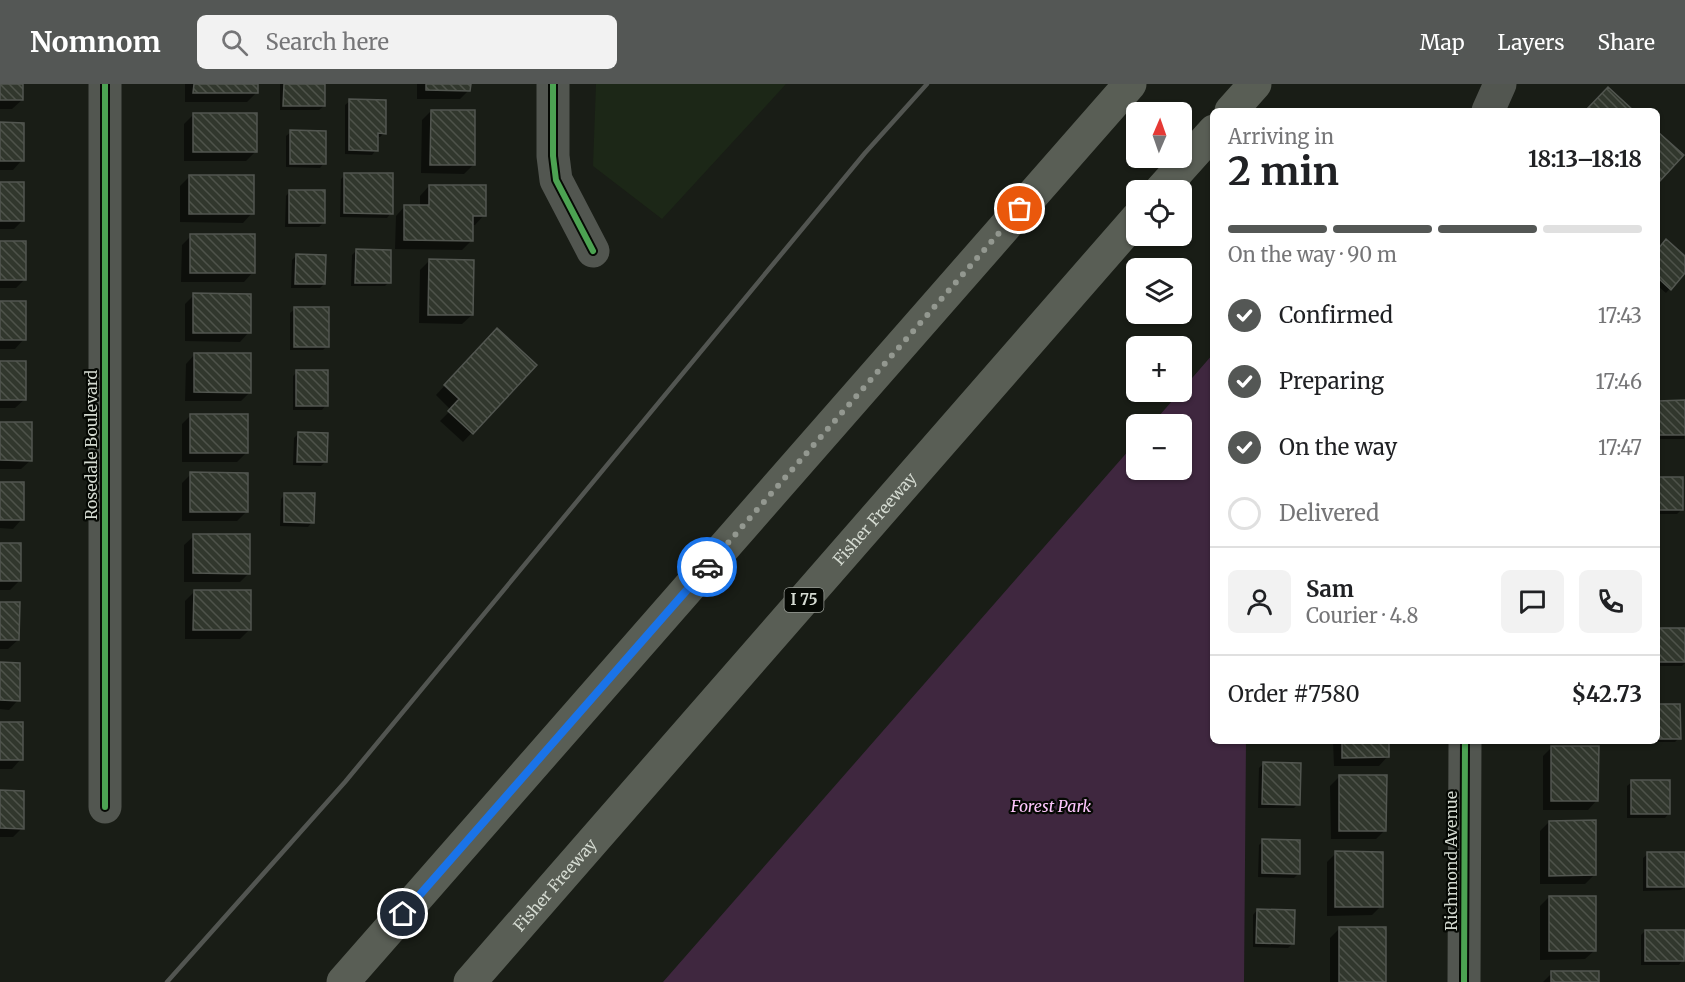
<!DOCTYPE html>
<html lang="en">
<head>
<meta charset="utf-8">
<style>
  body { margin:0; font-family:Merriweather,serif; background:#f2f2f2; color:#202124; height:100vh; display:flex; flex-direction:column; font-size:22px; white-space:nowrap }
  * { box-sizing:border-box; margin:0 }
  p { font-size:20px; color:#757577 }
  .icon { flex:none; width:33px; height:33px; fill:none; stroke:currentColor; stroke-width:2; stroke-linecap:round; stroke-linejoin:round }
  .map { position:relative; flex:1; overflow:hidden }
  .panel { position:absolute; left:1210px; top:24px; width:450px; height:636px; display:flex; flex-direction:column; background:#fff; border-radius:9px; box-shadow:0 2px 4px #0004 }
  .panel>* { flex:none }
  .needle { width:39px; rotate:2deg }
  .tools { position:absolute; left:1126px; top:18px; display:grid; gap:12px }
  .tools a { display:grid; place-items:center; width:66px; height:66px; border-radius:9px; background:#fff; box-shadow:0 2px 4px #0004; font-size:30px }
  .pin { position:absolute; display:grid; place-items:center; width:51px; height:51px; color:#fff; margin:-26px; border:3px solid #fff; border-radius:50%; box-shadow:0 2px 6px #0007 }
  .courier { position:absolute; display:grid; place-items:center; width:60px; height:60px; margin:-30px; border:4px solid #1a73e8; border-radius:50%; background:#fff; color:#222; box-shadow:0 2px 8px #0007 }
  .headline em { font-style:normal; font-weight:700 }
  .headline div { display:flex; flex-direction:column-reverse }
  .headline { display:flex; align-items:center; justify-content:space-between; height:102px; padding:0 18px }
  h1 { font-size:39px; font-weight:700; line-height:45px }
  .bar { display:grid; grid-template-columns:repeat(4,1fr); gap:9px 6px; align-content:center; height:72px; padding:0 18px }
  .bar i { height:8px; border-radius:4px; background:#e0e0e0 }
  .bar .current { background:#545755 }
  .bar p { grid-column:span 4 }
  .line { display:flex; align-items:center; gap:15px; padding:0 18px; border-top:2px solid #e0e0e0 }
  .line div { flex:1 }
  .round { display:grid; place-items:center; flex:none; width:63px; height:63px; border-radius:9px; background:#f2f2f2 }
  ol { padding:0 18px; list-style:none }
  li { display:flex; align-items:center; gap:18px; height:66px }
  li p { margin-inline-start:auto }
  li .icon { padding:6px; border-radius:50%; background:#545755; color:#fff; stroke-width:4 }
  li:last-child { color:#757577 }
  li i { width:33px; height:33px; border:3px solid #e0e0e0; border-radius:50% }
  header { display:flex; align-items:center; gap:36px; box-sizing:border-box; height:84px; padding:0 30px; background:#545755; color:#fff }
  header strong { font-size:28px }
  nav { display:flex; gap:33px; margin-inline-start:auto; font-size:21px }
  .search { width:420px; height:54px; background:#f2f2f2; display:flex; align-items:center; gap:15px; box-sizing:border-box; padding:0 21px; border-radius:9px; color:#757577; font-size:22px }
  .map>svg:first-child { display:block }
  .built { fill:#1c2717 }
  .park { fill:#3f273f }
  .shadow { fill:#0007 }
  .building { fill:url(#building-back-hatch); stroke:#525650; stroke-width:1.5 }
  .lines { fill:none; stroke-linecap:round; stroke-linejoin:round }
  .minor { stroke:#525650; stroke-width:33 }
  .motorway { stroke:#595e55; stroke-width:33 }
  .rail { stroke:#525551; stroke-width:4.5 }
  .cycleway-casing { stroke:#060904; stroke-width:10 }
  .cycleway { stroke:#4ca352; stroke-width:6 }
  .done { stroke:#939890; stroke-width:6; stroke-dasharray:0 10.8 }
  .route { stroke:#1a73e8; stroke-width:8 }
  .labels { text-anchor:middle; stroke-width:4.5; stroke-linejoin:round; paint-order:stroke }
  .shield { fill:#060904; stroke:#969b94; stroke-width:1.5 }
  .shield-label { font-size:15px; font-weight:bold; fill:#d4dad1 }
  .street-label { font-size:16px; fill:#d4dad1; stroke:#060904 }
  .park-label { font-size:16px; font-style:italic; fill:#fec7fd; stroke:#060904 }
</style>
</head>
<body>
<header>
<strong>Nomnom</strong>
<div class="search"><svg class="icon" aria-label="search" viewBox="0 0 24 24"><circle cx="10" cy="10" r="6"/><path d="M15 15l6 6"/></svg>Search here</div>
<nav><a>Map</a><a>Layers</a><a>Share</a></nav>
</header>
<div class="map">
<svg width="1685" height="898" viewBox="0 0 1685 898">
  <defs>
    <pattern id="building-back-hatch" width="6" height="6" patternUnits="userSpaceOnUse" patternTransform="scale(1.5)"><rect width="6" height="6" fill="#31372d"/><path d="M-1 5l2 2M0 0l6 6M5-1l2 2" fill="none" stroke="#4e534a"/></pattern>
  </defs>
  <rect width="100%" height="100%" fill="#191d16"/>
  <path class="built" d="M596,0H786L662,135L593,82Z"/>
  <path class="park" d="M1213,270L1214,657H1246L1244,898H663L1137,357V386H1182V340H1152Z"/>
  <path class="shadow" d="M0,0H22V16L12,25H0Z
    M185,0H257V8L247,18H185Z
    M280,0H324V22L319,26H280Z
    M417,0H469V6L460,15H417Z
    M350,17L384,49L380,53H376V66L372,71L345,70V21Z
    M431,27L473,81L464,90L421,89L422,36Z
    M193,31L255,68L246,77H184V40Z
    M0,40L22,76L13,86H0Z
    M291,48L324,79L320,84L286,83V52Z
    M1658,50L1682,71L1658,98Z
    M345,91L391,129L387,134L340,133L341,95Z
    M190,92L252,129L243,139L180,138V102Z
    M0,99L23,136L14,145H0Z
    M429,102L484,131L475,141H472L471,157L462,166L395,165L396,132L405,122L420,123V112Z
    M290,107L323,139L319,143H285L286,112Z
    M191,152L253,188L244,198H181L182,161Z
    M1666,157L1685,174V187L1666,209L1658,202V166Z
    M0,158L25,195L16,204H0Z
    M356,167L389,198L385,202H351L352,171Z
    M296,172L324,200L320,204H291L292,176Z
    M429,177L472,231L462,240L419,239L420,186Z
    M194,211L249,248L240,258L185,257V220Z
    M0,219L24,255L15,265H0Z
    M295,225L327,262L323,266H290V229Z
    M488,255L535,281L463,358L440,337L451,326L436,311Z
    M195,270L250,308L241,317H185L186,280Z
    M0,278L25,315L15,324H0Z
    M297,288L326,321L322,326H293V292Z
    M1658,318H1685L1684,355H1658Z
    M191,331L246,369L237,378H182V340Z
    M0,339L31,376L21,385H0Z
    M298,350L325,378L321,382L293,381L294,354Z
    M191,390L246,428L237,437H182V399Z
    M1681,394L1682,425L1677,430H1658V395Z
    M0,399L22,435L13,445L0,444Z
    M285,410L312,438L308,443L280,442L281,415Z
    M194,452L249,489L240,498H184V461Z
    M0,460L19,497L10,506H0Z
    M194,508L249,546L240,555H185V517Z
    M0,520L18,556L8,565H0Z
    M1685,545V579L1682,582H1658V546Z
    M0,580L18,616L9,626L0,625Z
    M1658,622H1679V654L1675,658H1637L1658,657Z
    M0,640L21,675L12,685H0Z
    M1333,657H1388V672L1379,682H1334Z
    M1552,663L1597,716L1588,726H1543V672Z
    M1263,680L1298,720L1294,724H1258L1259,684Z
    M1339,693L1385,746L1376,755H1331L1330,702Z
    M1632,698L1669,729L1665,734H1627V702Z
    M0,708L22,744L13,753H0Z
    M1549,738L1594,791L1585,800H1540V747Z
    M1263,757L1298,790L1294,794L1258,793L1259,761Z
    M1336,769L1381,822L1372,831L1327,832V778Z
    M1648,770H1685V803L1681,806L1643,807V774Z
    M1549,813L1595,866L1585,875L1540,876V822Z
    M1257,826L1293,859L1288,864L1253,863V831Z
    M1339,845L1384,898H1330V854Z
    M1645,847L1683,876L1679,881H1641V851Z
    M1552,889L1597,898H1543Z"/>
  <path class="building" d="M0,0H23V16H0Z
    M194,0H258V9H193Z
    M284,0H325V22H283Z
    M426,0H471L470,7L426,6Z
    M1608,3L1634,27H1585Z
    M349,15L386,16V50L378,49V67L349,66Z
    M431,26H475V81H430Z
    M193,29H257V68H193Z
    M0,38L24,39V77H0Z
    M290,46L326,47V80H290Z
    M1658,48L1684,71L1660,97L1658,95Z
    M344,89H393V130L344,129Z
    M189,91H254V130H189Z
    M0,98H24V137H0Z
    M429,101H486V132H473V157L404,156V121H429Z
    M289,106H325V139H289Z
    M190,150H255V189H190Z
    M1666,155L1685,172V189L1671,206L1658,194V165Z
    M0,157H26V196H0Z
    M356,165L391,166V199H355Z
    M296,170L326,171L325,200H295Z
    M429,175L474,176L473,231H428Z
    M193,209L251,210V249H193Z
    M0,217H26V256H0Z
    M294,223H329V263H294Z
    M497,244L537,281L473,350L448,327L459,315L444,301Z
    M194,269H251V309L194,308Z
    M0,277H26V316H0Z
    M296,286H328V322H296Z
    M1685,316V351H1658V317Z
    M190,330H248V369H190Z
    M0,338H32V377L0,376Z
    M298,348L328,349L327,378H297Z
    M190,388L248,389V428H190Z
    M1658,393H1683V426H1658Z
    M0,398H24V436H0Z
    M284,409H315L314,439L284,438Z
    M193,450H250V490L193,489Z
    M0,459H21V497H0Z
    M194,506H251V546H193Z
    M0,518H20L19,556H0Z
    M1658,544H1685V578H1658Z
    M0,578L20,579V617L0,616Z
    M1658,620H1680L1681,655H1658Z
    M0,638H23V676H0Z
    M1342,657H1389V673L1342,674Z
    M1551,662H1599L1598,717H1551Z
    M1263,678L1301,679L1300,721L1262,720Z
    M1339,691H1387L1386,747H1339Z
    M1631,696H1670V730H1631Z
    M0,706L24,707V745L0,744Z
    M1596,736V791L1549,792V737Z
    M1262,755L1300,756V790L1262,789Z
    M1335,767L1383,768V823H1335Z
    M1647,768H1685V803H1647Z
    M1549,812H1596V867H1549Z
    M1257,825L1295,826L1294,860L1256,859Z
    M1339,843H1386V898H1339Z
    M1645,846H1685L1684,877H1645Z
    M1551,887H1599V898H1551Z"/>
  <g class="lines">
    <path class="minor" d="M553,0V72L556,96L593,167
      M1488,27L1500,0
      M105,723V0
      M1464,898L1465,657"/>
    <g class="motorway">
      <path d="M1231,27L1255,0"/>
      <path d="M1161,106L1214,47"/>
      <path d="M343,898L1130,0"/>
      <path id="s1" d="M470,898L1137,134"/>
    </g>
    <path class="rail" d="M167,898L345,698L865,69L927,0"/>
    <defs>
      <path id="cycleway" d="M553,0V72L556,96L593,167
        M105,723V0
        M1464,898L1465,657"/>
    </defs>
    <use href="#cycleway" class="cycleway-casing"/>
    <use href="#cycleway" class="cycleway"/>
  </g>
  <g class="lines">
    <path class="done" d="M707,483L1020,125"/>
    <path class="route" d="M403,830L707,483"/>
  </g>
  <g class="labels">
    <rect class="shield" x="784.5" y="504" width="39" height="24" rx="4.5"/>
    <g class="shield-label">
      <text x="804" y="521">I 75</text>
    </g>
    <g class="street-label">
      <text transform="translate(91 361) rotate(-90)" y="6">Rosedale Boulevard</text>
      <text dy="6" stroke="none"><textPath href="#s1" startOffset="615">Fisher Freeway</textPath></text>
      <text transform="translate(1451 777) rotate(-90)" y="6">Richmond Avenue</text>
      <text dy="6" stroke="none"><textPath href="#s1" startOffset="129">Fisher Freeway</textPath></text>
    </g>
    <g class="park-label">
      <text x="1051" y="728">Forest Park</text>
    </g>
  </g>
</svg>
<div class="tools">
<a><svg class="needle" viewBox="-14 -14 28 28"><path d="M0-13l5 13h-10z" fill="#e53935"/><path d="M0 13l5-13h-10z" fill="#757577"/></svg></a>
<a><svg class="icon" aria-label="locate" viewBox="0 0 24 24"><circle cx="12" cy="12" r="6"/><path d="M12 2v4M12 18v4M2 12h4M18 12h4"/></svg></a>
<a><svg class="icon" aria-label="layers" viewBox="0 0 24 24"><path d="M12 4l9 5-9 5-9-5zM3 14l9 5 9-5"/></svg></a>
<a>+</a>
<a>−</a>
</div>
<div class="pin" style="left:1020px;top:125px;background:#ea580c"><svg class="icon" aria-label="bag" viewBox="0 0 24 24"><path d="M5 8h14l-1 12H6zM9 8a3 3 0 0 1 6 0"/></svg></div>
<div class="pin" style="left:403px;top:830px;background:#1f2937"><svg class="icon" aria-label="home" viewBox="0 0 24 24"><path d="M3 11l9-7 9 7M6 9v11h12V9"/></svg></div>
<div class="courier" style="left:707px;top:483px"><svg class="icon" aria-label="car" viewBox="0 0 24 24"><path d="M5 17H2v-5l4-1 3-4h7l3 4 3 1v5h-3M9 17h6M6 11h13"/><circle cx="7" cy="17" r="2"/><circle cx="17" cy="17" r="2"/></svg></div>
<section class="panel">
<div class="headline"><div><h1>2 min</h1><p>Arriving in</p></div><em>18:13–18:18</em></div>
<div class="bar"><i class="current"></i><i class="current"></i><i class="current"></i><i></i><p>On the way · 90 m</p></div>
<ol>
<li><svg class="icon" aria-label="check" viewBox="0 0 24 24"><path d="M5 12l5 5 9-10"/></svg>Confirmed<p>17:43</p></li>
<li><svg class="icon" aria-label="check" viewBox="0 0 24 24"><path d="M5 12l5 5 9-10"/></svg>Preparing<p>17:46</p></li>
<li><svg class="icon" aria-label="check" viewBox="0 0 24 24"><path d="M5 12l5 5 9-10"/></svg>On the way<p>17:47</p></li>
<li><i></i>Delivered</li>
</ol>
<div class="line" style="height:108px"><a class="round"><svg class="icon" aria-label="person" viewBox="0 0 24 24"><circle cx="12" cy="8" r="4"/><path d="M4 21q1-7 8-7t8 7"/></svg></a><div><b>Sam</b><p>Courier · 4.8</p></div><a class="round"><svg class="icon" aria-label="chat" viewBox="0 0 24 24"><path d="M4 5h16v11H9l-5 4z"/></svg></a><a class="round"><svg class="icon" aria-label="phone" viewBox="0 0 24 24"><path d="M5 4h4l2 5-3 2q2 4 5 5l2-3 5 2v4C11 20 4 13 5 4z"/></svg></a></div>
<div class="line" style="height:78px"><div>Order #7580</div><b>$42.73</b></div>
</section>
</div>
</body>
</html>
